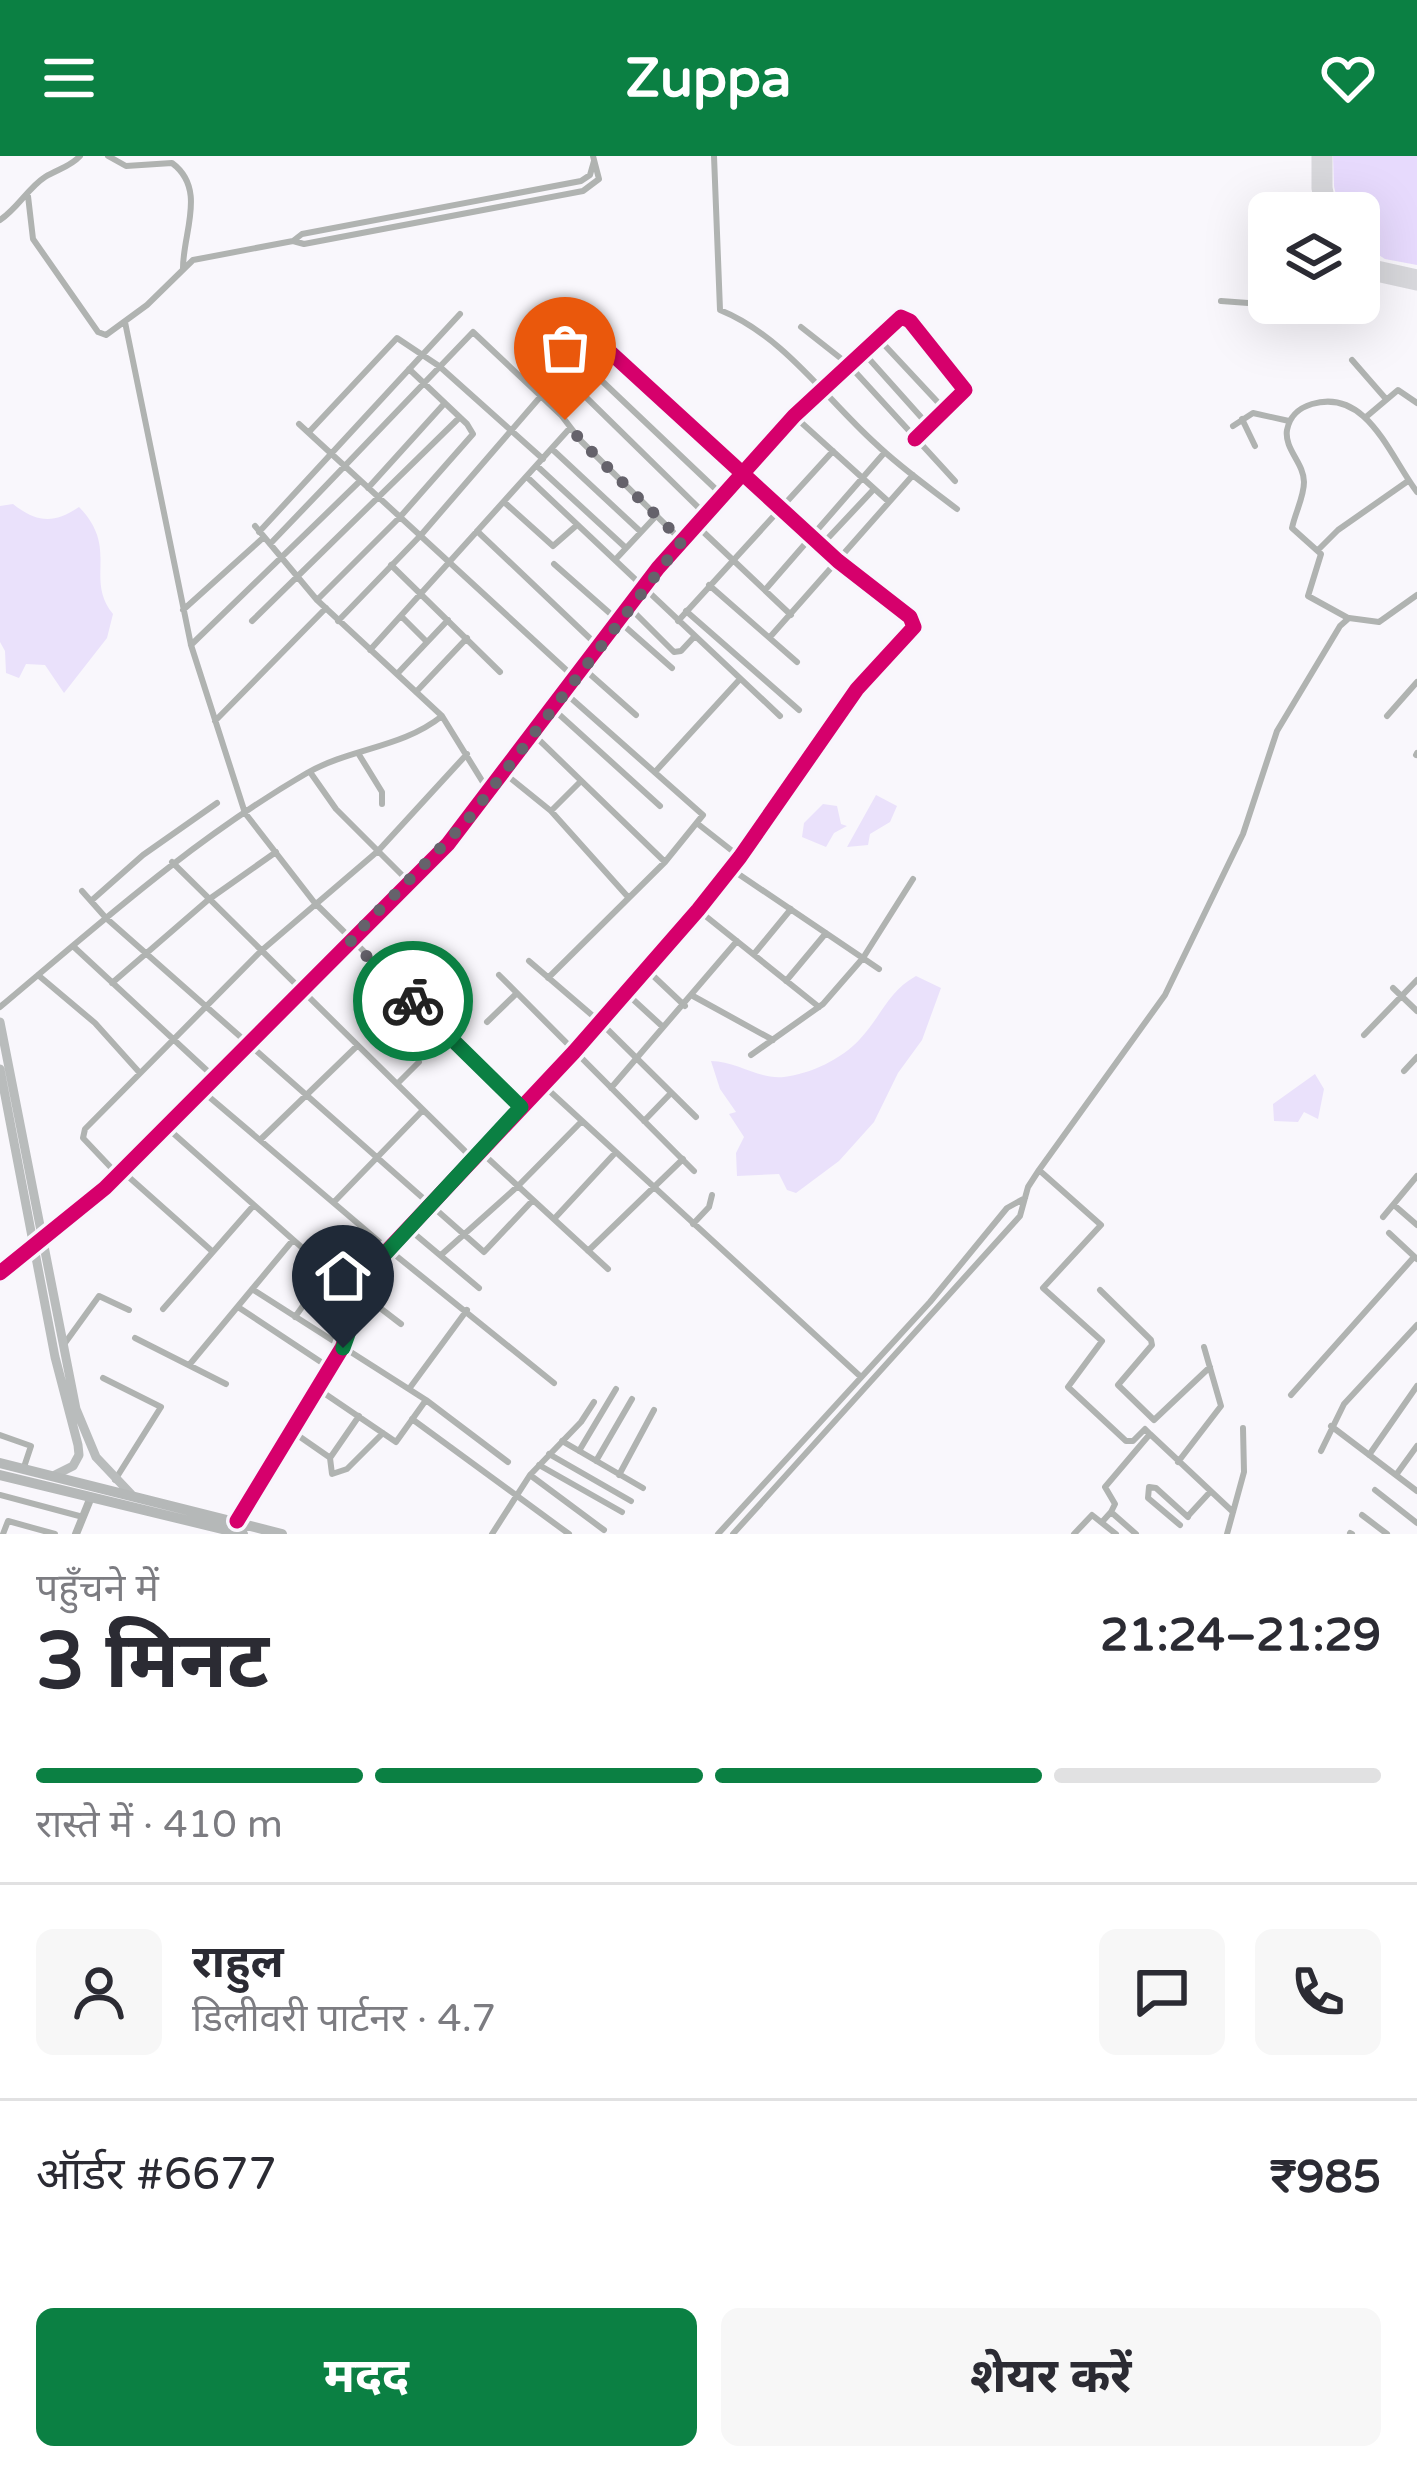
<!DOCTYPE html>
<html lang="hi">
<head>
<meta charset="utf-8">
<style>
  body { margin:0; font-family:"Varela Round","Noto Sans Devanagari",sans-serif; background:#f7f7f7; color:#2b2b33; height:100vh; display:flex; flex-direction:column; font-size:45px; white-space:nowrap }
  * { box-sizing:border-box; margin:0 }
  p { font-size:39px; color:#7c7c81 }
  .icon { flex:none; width:66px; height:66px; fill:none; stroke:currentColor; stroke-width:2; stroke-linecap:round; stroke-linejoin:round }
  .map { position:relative; height:1378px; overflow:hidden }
  .details { display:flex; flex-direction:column; background:#fff; flex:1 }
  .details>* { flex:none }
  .fabs { position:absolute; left:1248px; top:36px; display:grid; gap:24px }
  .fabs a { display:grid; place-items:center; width:132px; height:132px; border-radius:18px; background:#fff; box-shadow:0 12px 48px #0002; font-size:60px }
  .pin { position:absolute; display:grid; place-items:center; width:102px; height:102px; color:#fff; margin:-123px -51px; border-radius:50% 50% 50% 0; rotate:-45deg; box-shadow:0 0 12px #0007 }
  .pin .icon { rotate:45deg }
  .courier { position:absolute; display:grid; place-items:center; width:120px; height:120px; margin:-60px; border:9px solid #0b8043; border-radius:50%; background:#fff; color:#222; box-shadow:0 3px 15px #0007 }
  .headline em { font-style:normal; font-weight:700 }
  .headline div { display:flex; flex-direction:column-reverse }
  .headline { display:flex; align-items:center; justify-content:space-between; height:204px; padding:0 36px }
  h1 { font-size:78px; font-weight:700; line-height:90px }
  .bar { display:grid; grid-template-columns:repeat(4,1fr); gap:18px 12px; align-content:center; height:144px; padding:0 36px }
  .bar i { height:15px; border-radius:9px; background:#e1e1e2 }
  .bar .on { background:#0b8043 }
  .bar p { grid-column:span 4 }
  .line { display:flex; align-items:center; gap:30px; padding:0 36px; border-top:3px solid #e1e1e2 }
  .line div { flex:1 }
  .round { display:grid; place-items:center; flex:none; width:126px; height:126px; border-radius:18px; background:#f7f7f7 }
  .button { display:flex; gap:24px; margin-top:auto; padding:24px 36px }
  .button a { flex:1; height:138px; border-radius:18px; background:#0b8043; color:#fff; font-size:48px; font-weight:700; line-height:138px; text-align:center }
  .button a+a { background:#f7f7f7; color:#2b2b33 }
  header { display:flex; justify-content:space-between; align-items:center; height:156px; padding:0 36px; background:#0b8043; color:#fff; font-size:54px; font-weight:700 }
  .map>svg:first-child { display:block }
  .green { fill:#e7dafd }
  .water { fill:#eae1fb }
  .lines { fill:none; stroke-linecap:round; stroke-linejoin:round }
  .taxiway { stroke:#d8d8dc; stroke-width:21 }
  .minor { stroke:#b0b3b1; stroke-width:6 }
  .tertiary { stroke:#b0b3b1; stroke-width:8 }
  .secondary { stroke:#b9bcbc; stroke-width:9 }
  .trunk { stroke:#b5b8b8; stroke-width:10 }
  .cycleway-casing { stroke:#f8f6fd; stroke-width:22 }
  .cycleway { stroke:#d6006c; stroke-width:15 }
  .done { stroke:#65626b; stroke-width:12; stroke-dasharray:0 21.6 }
  .route { stroke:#0b8043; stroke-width:15 }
</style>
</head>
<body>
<header><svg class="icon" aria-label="menu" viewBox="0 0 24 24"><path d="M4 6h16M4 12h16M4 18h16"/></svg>Zuppa<svg class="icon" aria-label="heart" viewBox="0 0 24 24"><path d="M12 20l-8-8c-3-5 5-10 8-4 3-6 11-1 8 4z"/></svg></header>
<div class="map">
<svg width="1417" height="1378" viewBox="0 0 1417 1378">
  <rect width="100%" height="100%" fill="#f9f7fc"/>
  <path class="green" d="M1333,0H1417V109L1385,103L1359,86V57H1340L1334,30Z"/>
  <path class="water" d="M13,348C37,367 54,368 79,351C120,393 84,422 113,458L107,482L64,537L45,509L26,508L19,522L6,517L5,495L0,486V350Z
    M876,639L897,650L890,666L870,678L868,689L847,691Z
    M823,648L837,650L841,668L847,670L834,677L826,691L802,681L804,667Z
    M916,820L941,832L922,884L898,917L874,966L839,1005L796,1037L787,1034L779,1018L737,1020L736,997L744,981L729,958L736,956L720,933L711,905C737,905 759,924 784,921C810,918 842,903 860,883C881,861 888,835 916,820Z
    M1315,918L1324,933L1318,963L1304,956L1298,966L1274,965L1273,948Z"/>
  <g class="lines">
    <path class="taxiway" d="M1322,0V32L1327,57
      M1359,105L1372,114L1417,124"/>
    <path class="minor" d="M108,0L126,10L172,7C207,33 183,76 183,112
      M714,0L720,154C784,180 826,243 876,288C901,312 930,332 957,353
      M28,40L33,83L98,176L106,179L147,149L193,104L293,85L302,78L581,25L590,19L594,5
      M0,64C18,52 28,32 45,21C58,13 70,11 80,0
      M293,85L304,88L583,35L599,23L593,0
      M1221,145L1359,155
      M125,166L191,489L245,657L314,746L521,951
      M801,171L848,208L955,325
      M877,181L946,255
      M563,188L722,339
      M862,195L929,270
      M1352,204L1386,243
      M523,221L541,202H546L705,358
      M794,260L889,346
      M1366,261L1398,234L1417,247
      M1242,263L1255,290
      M299,268L575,522
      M1233,270L1253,257L1289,265
      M309,276L397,182L439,210L543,303
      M552,293L641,376
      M537,310L626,392
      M527,321L780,560
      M368,332L443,249
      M504,346L553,390L577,369
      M696,369L791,459
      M255,370L317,444L442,560L489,636
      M477,375L599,491
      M259,376L460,158
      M829,381L874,333
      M270,388L473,176L561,259L581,285L682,385
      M1318,394L1338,374L1408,325
      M615,404L657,359
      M554,408L672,512
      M391,409L500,516
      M709,429L797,506
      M765,434L885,296
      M317,444L400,361L473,278L467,268L409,213
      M629,451L674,496L681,495L694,481
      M183,454L264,381
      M686,455L799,554
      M401,460L427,486
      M1348,462L1308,440L1321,398L1292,372C1295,357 1304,341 1304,326C1304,307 1284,293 1287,274C1290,259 1299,252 1312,248C1367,232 1389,299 1417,336
      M252,465L457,264
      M338,465L421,379L541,240
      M678,465L833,295
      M770,481L913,319
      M191,489L360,325
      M370,494L570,272
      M583,512L636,559
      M397,518L448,464
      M416,536L467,482
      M552,552L660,650
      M1387,560L1417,526
      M215,565L326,452
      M534,579L665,706
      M358,597L382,636V648
      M1416,599L1417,597
      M310,616L336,653L410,727
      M655,616L740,523
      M504,617L551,655L628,741
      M551,655L580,626
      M698,668L740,701
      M172,706L474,1004
      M731,713L879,813
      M82,735L106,762L484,1096L533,1044
      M91,745L143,699L217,647
      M698,754L819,851
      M74,791L214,921
      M754,798L791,753
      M529,805L600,866L696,961
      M646,813L685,850
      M38,819L95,867L139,916
      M499,819L694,1015
      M548,822L665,706L703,659L564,536
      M786,825L826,777
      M112,827L208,744L276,696
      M1393,832L1417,855
      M626,837L663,871
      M693,840L773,884
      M0,851C99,768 195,682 307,617C351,592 402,592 442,560
      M487,866L517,837
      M1364,879L1417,824
      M751,899L823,848L863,802L913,723
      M1404,915L1417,901
      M397,928L419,906
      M543,929L861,1221
      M611,932L737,785
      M201,934L389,1094L554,1227
      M644,965L671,937
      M165,970L307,1096L401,1168
      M261,983L357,890
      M481,996L608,1113
      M1039,1014L1101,1069L1043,1132L1102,1185L1068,1231L1126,1285H1133L1145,1273L1150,1278
      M122,1015L213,1096
      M118,1019L83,982L85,973L261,795L378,695L467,598
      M334,1046L423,954
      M1394,1049L1417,1069
      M1383,1061L1417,1020
      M554,1063L616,996
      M693,1068L709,1051L712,1039
      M410,1074L479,1132
      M1389,1077L1417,1103
      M588,1095L683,1003
      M441,1099L518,1030L582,965
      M0,1117L105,1032L448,688L658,412L794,260L901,161L910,165L965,234L915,283
      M252,1133L426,1244L508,1306
      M1100,1134L1151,1184L1152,1189L1118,1229L1154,1264L1210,1211
      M238,1151L330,1212
      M163,1153L254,1049
      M295,1161L329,1113
      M135,1182L226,1228
      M65,1187L99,1140L129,1154
      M190,1208L293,1084
      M103,1222L161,1251L115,1324
      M318,1233L396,1286L426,1244
      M409,1233L467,1154
      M1291,1239L1414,1101
      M359,1260L330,1302L332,1318L347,1313L383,1277
      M412,1263L569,1378
      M1331,1270L1417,1335
      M293,1276L329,1301
      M1150,1278L1233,1356
      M0,1279L31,1290L24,1311
      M562,1285L643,1332
      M579,1295L616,1233
      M1321,1295L1344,1248L1417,1169
      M549,1298L631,1345
      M1369,1299L1417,1230
      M596,1305L632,1243
      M1178,1306L1221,1250L1204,1191
      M539,1309L622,1356
      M530,1319L604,1374
      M619,1319L654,1254
      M1396,1319L1417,1290
      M1375,1334L1417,1367
      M0,1339L83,1361
      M1111,1356L1115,1348L1105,1331L1150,1278
      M1362,1359L1387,1378
      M1188,1360L1210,1336
      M237,1365L342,1192L372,1111L574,896L698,754L740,701L857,533L914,471L910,461L838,405L587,175
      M1102,1366L1111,1356L1136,1378
      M1180,1369L1148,1342L1149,1331L1156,1332L1188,1361
      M1350,1377L1352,1378
      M3,1378L8,1365L55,1378
      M492,1378L530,1319L581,1266L594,1246
      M718,1378L930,1146L1007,1052L1025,1042
      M733,1378L1020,1060L1028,1031L1039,1014L1165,839L1243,678L1277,575L1340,470L1349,462L1379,466L1417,439
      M1074,1378L1092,1359L1116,1378
      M1227,1378L1244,1316L1243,1272"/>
    <path class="tertiary" d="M76,1378L91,1341"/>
    <path class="secondary" d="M0,866L76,1253L96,1301L131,1338
      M0,913L55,1201L78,1289L79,1299L73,1310L55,1319"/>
    <path class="trunk" d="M0,1307L282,1378
      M0,1319L243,1378"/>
    <defs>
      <path id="cycleway" d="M0,1117L105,1032L448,688L658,412L794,260L901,161L910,165L965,234L915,283
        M237,1365L342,1192L372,1111L574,896L698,754L740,701L857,533L914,471L910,461L838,405L587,175"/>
    </defs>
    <use href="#cycleway" class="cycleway-casing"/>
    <use href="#cycleway" class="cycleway"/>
  </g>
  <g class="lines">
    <path class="done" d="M413,845L350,784L466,666L682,385L581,285L565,264"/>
    <path class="route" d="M343,1192L372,1112L521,951L413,845"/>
  </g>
</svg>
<div class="fabs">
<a><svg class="icon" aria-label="layers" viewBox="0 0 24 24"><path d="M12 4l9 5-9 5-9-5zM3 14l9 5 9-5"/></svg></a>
</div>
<div class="pin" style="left:565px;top:264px;background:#ea580c"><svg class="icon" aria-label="bag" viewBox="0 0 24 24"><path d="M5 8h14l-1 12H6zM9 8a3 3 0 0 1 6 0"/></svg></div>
<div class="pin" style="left:343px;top:1192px;background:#1f2937"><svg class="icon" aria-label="home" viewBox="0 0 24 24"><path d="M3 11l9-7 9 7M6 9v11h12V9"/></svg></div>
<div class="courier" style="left:413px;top:845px"><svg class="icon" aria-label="bike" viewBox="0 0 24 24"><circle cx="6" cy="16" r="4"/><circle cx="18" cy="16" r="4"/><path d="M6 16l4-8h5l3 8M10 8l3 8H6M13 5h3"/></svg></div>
</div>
<section class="details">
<div class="headline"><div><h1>3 मिनट</h1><p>पहुँचने में</p></div><em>21:24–21:29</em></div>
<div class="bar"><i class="on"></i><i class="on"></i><i class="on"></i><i></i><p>रास्ते में · 410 m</p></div>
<div class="line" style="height:216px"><a class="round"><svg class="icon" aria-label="person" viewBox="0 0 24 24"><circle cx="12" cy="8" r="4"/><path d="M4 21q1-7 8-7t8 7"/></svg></a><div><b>राहुल</b><p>डिलीवरी पार्टनर · 4.7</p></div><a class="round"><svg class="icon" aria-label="chat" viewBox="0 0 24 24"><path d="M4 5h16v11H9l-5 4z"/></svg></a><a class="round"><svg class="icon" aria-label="phone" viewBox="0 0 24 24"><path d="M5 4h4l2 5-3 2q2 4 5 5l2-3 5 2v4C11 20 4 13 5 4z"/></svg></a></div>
<div class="line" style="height:156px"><div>ऑर्डर #6677</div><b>₹985</b></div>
<div class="button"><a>मदद</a><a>शेयर करें</a></div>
</section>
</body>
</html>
